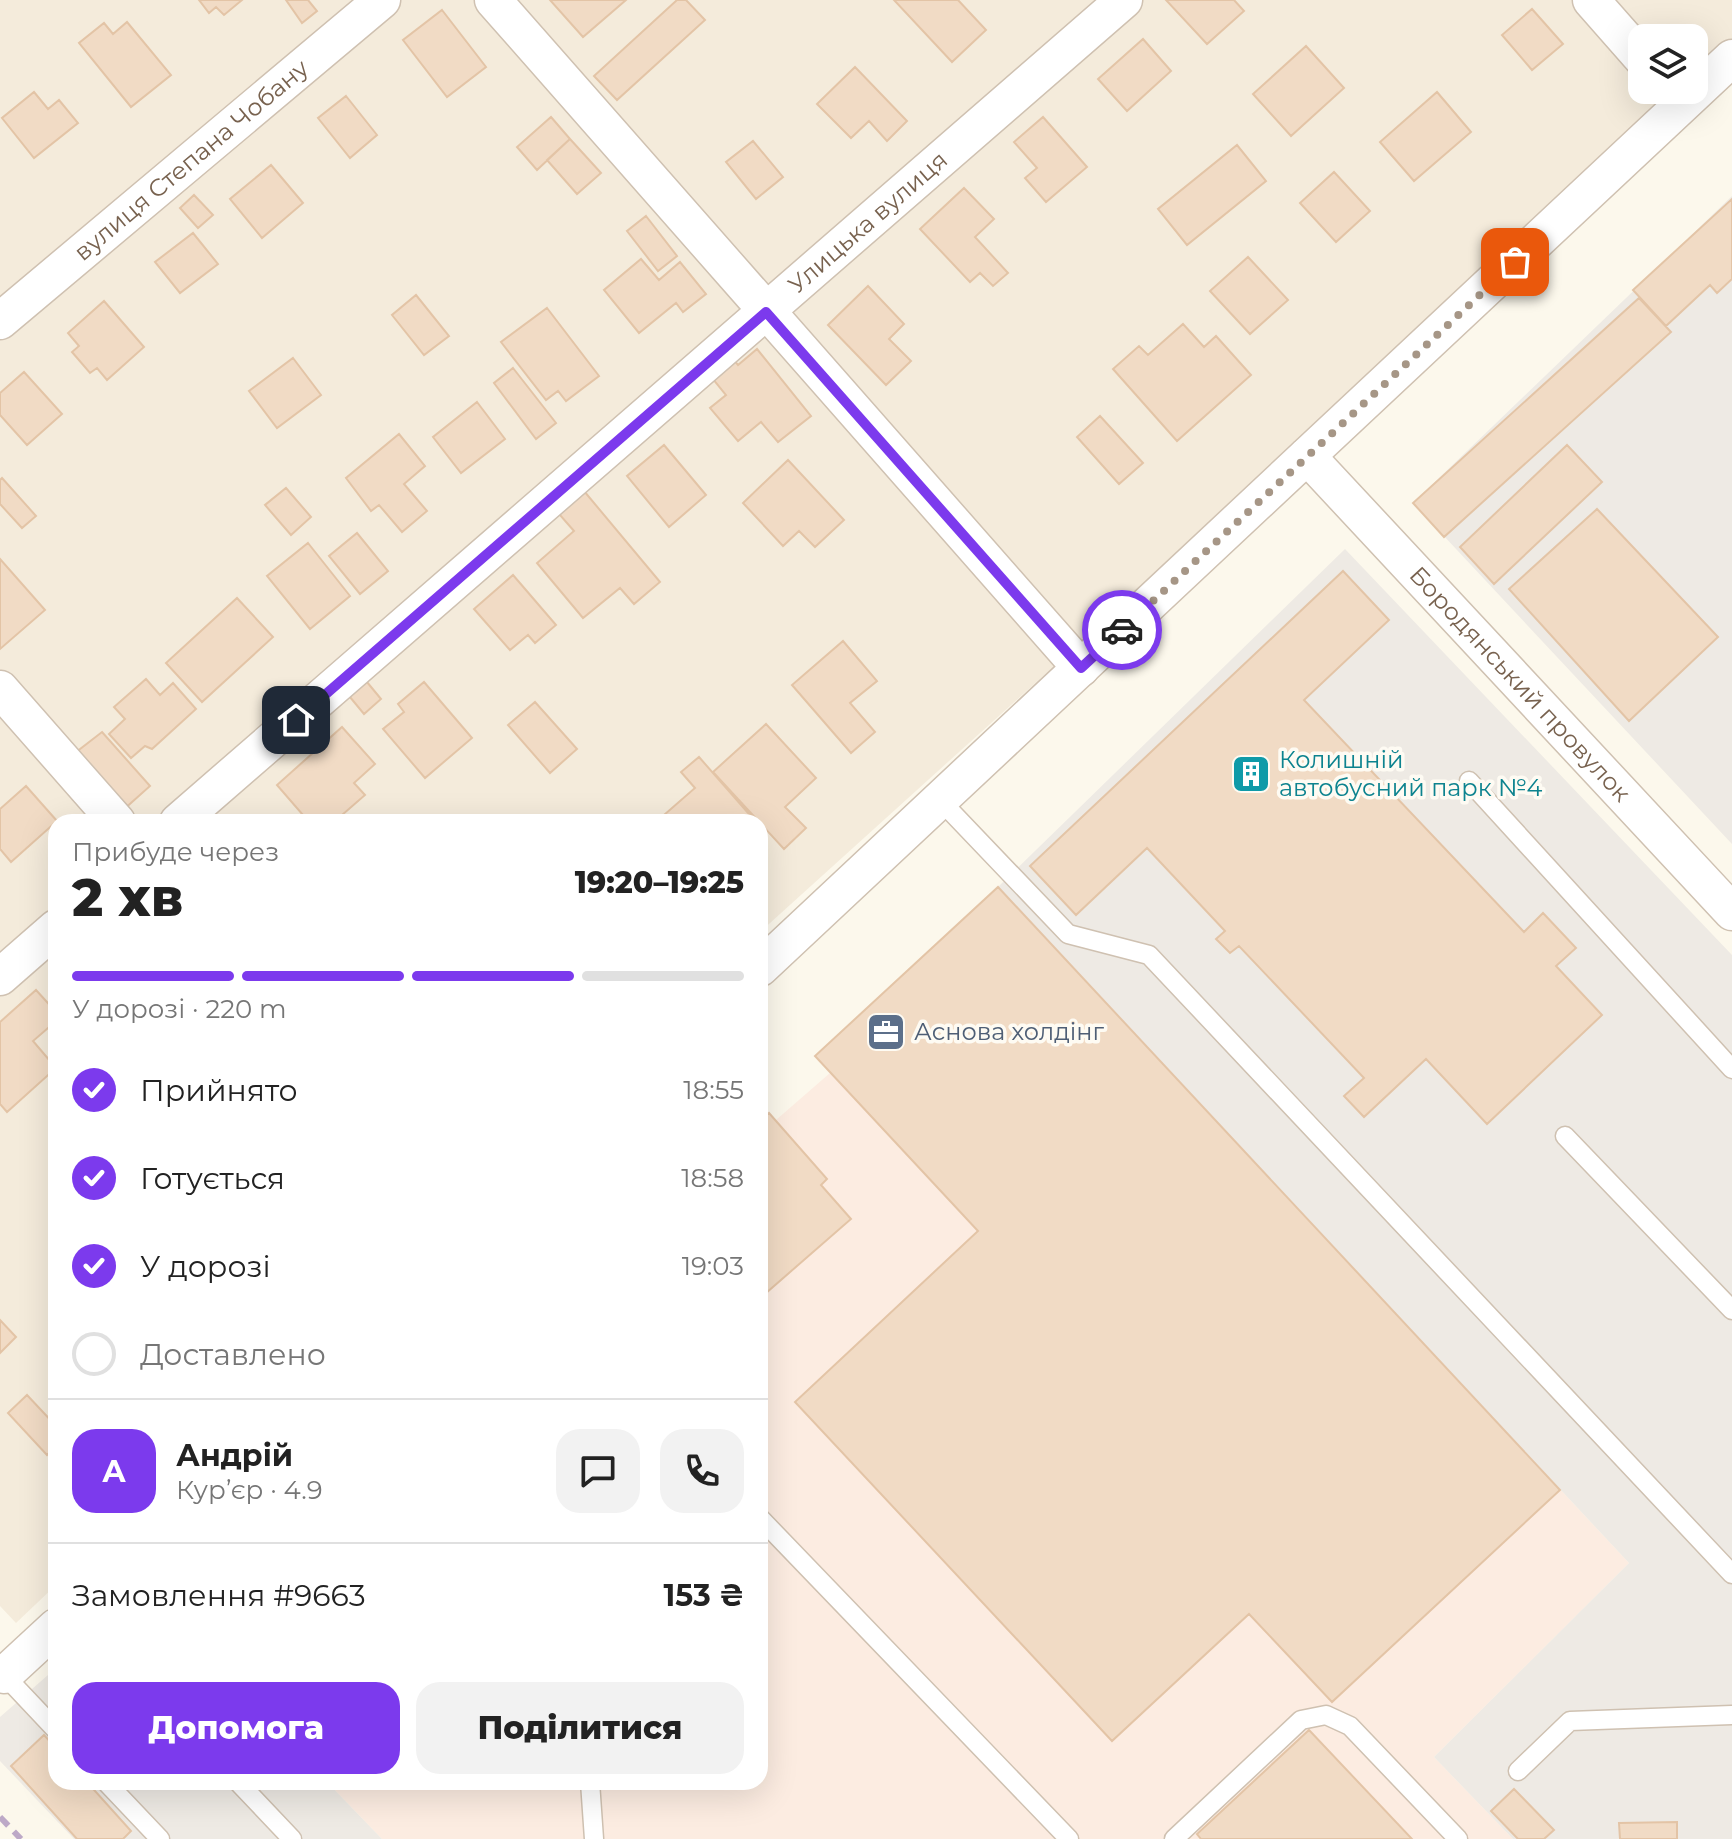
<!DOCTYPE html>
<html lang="uk">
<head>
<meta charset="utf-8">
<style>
  body { margin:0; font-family:Montserrat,sans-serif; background:#f2f2f2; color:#222; height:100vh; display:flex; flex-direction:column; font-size:30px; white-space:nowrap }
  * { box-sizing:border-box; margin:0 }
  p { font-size:26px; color:#767676 }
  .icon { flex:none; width:44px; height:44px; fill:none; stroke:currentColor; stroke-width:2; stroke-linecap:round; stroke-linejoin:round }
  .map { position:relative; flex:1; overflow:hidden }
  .details { position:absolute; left:48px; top:814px; width:720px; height:976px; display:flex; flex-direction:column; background:#fff; border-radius:24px; box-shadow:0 8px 32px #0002 }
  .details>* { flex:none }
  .controls { position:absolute; left:1628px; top:24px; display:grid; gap:16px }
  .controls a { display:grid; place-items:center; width:80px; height:80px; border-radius:16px; background:#fff; box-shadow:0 8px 32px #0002; font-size:40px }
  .pin { position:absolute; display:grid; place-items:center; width:68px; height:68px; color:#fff; margin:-34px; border-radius:16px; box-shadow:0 4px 12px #0006 }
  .courier { position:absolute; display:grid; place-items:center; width:80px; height:80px; margin:-40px; border:6px solid #7c3aed; border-radius:50%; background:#fff; color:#222; box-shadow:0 2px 10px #0007 }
  .overview em { font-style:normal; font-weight:800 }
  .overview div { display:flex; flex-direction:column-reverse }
  .overview { display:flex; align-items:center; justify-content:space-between; height:136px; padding:0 24px }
  h1 { font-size:52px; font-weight:800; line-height:60px }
  .bar { display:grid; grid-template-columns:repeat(4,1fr); gap:12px 8px; align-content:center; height:96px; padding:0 24px }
  .bar i { height:10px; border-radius:6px; background:#e0e0e0 }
  .bar .active { background:#7c3aed }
  .bar p { grid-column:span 4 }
  .line { display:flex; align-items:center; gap:20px; padding:0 24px; border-top:2px solid #e0e0e0 }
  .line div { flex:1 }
  .round { display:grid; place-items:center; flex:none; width:84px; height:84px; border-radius:24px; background:#f2f2f2 }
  ol { padding:0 24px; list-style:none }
  li { display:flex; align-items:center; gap:24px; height:88px }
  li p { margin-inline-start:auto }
  li .icon { padding:8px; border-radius:50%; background:#7c3aed; color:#fff; stroke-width:4 }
  li:last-child { color:#767676 }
  li i { width:44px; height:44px; border:4px solid #e0e0e0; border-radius:50% }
  .button { display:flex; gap:16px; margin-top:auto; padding:16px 24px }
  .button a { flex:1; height:92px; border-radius:24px; background:#7c3aed; color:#fff; font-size:32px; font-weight:800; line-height:92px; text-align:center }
  .button a+a { background:#f2f2f2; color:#222 }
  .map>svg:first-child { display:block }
  .residential { fill:#f4ebdb }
  .commercial { fill:#fcece1 }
  .industrial { fill:#eeeae4 }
  .building { fill:#f1dbc5; stroke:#e3c4a6; stroke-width:2 }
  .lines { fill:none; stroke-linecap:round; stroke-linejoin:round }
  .lane-casing { stroke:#cfc1b1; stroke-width:21 }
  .street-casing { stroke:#cfc1b1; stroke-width:39 }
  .lane { stroke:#fff; stroke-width:18 }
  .street { stroke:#fff; stroke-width:36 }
  .rail { stroke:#bda9c7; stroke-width:6; stroke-dasharray:12 8; stroke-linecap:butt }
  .done { stroke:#a69686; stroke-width:8; stroke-dasharray:0 14.4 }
  .route { stroke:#7c3aed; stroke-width:10 }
  .labels { text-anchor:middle; stroke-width:7; stroke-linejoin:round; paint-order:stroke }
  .street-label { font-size:24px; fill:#78624f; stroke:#fefbf3 }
  .culture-label { font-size:24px; fill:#0d838f; stroke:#fefbf3; text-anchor:start }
  .service-label { font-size:24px; fill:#4e5e75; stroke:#fefbf3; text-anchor:start }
</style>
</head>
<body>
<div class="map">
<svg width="1732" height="1839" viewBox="0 0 1732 1839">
  <rect width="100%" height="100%" fill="#fcf8ec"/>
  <path class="residential" d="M0,0H1732V40L1694,75V38H1642V90H1678L1095,629L760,932V822H56V1585L16,1623L0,1606Z"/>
  <path class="commercial" d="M998,887L1629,1563L1434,1757L1513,1839H382L327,1782H760V1121L769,1113L776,1120L830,1073L815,1056Z"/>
  <path class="industrial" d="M1732,196V844L1413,503Z
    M1345,549L1732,955V1839H1513L1434,1757L1629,1563L998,887Z
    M56,1668V1782H327L382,1839H74L0,1761V1717Z"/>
  <path class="building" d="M199,0H242L224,15L216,7L209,13Z
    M286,0H308L317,11L302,23Z
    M550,0H626L583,37Z
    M677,0H686L705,20L617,100L594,76Z
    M894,0H958L986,30L952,62Z
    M1166,0H1234L1244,11L1207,44Z
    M1532,9L1563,44L1532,70L1502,35Z
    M442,10L486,67L447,97L403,40Z
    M127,22L171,75L131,107L79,43L104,23L113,34Z
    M1143,39L1171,71L1127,111L1098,79Z
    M1306,46L1344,88L1291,136L1253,94Z
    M855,67L907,121L887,141L869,121L851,138L817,104Z
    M34,92L48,109L59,100L78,123L34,158L2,118Z
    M1437,92L1471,132L1414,181L1380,142Z
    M346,96L377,135L350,158L318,118Z
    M551,117L570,139L537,170L517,147Z
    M1043,117L1087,167L1046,202L1025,178L1037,168L1014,142Z
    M570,139L601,173L577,194L547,160Z
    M753,141L783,177L756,199L726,162Z
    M1237,145L1266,181L1187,245L1158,209Z
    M271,165L303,203L262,238L230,199Z
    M1334,172L1370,211L1336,242L1300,203Z
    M964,188L994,219L975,237L1008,273L993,286L980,273L970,282L920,229Z
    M194,195L213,215L198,228L180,208Z
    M1732,199V279L1717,293L1710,285L1666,326L1633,290Z
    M646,216L677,256L658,271L627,231Z
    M193,233L218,264L180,293L155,262Z
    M1248,257L1288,300L1250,334L1210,291Z
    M641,259L659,280L680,262L706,294L683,312L676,303L639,333L604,290Z
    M868,286L904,324L889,339L911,361L886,385L828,325Z
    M416,295L449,336L424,355L392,315Z
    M1639,298L1671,332L1444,537L1413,503Z
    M104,301L144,347L107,380L97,368L90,373L72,352L79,346L68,333Z
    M547,308L599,376L566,401L558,391L546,400L501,342Z
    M1183,324L1204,347L1216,336L1251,375L1177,441L1113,369L1139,346L1148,355Z
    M757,349L811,416L778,442L761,422L738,441L710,408L726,395L708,373L730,355L738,365Z
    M293,358L321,395L277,428L249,391Z
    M513,368L556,423L536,439L494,383Z
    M24,372L62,414L27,445L0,415V393Z
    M477,402L505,439L461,473L433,437Z
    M1100,416L1143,463L1119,484L1077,437Z
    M399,434L425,466L404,484L427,511L402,532L379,505L371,511L346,478Z
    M664,445L706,495L669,527L627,476Z
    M1567,445L1602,482L1494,584L1460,547Z
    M788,460L844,520L815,547L799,531L783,546L743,503Z
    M2,478L36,516L22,528L0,504V480Z
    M579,485L660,582L634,604L620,588L583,618L537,563L574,531L553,507Z
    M286,488L311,517L291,535L265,505Z
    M1597,509L1718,637L1629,721L1509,589Z
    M357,533L388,571L360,594L329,556Z
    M308,543L350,596L310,629L267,576Z
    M0,559L45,610L0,649Z
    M1343,571L1389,620L1304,700L1524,932L1543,913L1576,948L1556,966L1602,1015L1487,1124L1426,1059L1364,1117L1344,1096L1364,1078L1239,946L1230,953L1216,939L1225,931L1147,848L1076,915L1030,866Z
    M513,575L556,625L535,643L528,635L510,650L474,609Z
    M237,598L273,637L202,702L166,663Z
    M843,641L877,681L850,703L875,732L851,753L792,685Z
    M362,676L381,699L364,714L345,691Z
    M146,679L160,695L173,683L196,709L152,749L145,746L131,758L109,734L125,719L114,707Z
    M424,682L472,738L425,778L383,729L404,712L398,704Z
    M535,702L577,749L550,773L508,725Z
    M766,724L816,778L785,807L806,828L784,849L713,772Z
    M342,727L375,764L354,783L365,795L334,822H309L277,785Z
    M102,732L150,786L122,811L75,753Z
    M699,757L756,822H656L695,788L681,772Z
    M26,786L57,821L11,862L0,849V809Z
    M998,887L1560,1490L1332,1702L1249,1614L1112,1741L795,1402L978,1231L815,1056Z
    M36,990L56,1012V1021L33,1041L56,1068L7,1112L0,1104V1022Z
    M769,1113L827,1179L821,1185L851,1219L766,1293L760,1286V1121Z
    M0,1320L16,1337L0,1353Z
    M27,1395L56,1426V1446L47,1455L8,1413Z
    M1309,1730L1412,1839H1201L1197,1834Z
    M44,1735L56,1748V1782H87L131,1831L123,1839H77L11,1766Z
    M1514,1789L1554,1830L1544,1839H1518L1491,1811Z
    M1677,1822V1839H1620L1619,1823Z"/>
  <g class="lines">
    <defs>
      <path id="lane" d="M1469,781L1732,1069
        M940,800L1068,934L1149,955L1732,1574
        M1565,1136L1732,1310
        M760,1518L1069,1839
        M0,1678L4,1675L56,1730
        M1518,1771L1570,1721L1732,1715
        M106,1782L160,1839
        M238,1782L292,1839
        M590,1782L594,1839
        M1174,1839L1301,1720L1326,1715L1350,1726L1458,1839"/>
      <g id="street">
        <path d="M493,0L1081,668"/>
        <path d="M1591,0L1642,58"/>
        <path id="s1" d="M0,321L382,0"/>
        <path id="s2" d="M1307,456L1732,912"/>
        <path d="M0,689L117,822"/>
        <path id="s3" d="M178,822L1124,0"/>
        <path d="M760,968L1732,58"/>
        <path d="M0,977L56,928"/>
        <path d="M4,1675L56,1627"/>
      </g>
    </defs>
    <use href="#lane" class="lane-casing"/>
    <use href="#street" class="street-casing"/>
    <use href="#lane" class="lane"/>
    <use href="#street" class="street"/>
    <path class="rail" d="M0,1817L21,1839"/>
  </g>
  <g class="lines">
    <path class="done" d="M1122,630L1515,262"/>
    <path class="route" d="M296,720L766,312L1081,668L1122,630"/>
  </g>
  <defs>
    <symbol id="building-square" viewBox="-11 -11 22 22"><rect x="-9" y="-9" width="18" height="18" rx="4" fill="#0f9aa8" stroke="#fefbf3"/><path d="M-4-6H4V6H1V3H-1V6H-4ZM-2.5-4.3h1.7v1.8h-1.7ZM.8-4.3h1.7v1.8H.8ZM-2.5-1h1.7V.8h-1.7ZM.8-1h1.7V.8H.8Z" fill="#fff"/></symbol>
    <symbol id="office-square" viewBox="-11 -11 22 22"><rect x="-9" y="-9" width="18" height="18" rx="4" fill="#5c6f8a" stroke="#fefbf3"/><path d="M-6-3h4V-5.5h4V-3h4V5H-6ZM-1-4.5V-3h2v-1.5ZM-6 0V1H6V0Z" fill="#fff"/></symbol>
  </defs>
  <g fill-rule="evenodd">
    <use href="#building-square" x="1229" y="752" width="44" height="44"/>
    <use href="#office-square" x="864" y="1010" width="44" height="44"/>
  </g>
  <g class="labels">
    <g class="street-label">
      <text dy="8" stroke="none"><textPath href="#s1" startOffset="250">вулиця Степана Чобану</textPath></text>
      <text dy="8" stroke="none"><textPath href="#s3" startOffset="914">Улицька вулиця</textPath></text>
      <text dy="8" stroke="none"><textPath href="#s2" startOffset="312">Бородянський провулок</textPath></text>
    </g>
    <g class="culture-label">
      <text x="1279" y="768">Колишній<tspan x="1279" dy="28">автобусний парк №4</tspan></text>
    </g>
    <g class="service-label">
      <text x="914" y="1040">Аснова холдінг</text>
    </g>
  </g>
</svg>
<div class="controls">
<a><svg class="icon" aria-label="layers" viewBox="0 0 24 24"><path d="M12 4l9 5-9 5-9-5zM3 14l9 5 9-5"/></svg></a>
</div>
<div class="pin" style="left:1515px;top:262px;background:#ea580c"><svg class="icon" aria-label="bag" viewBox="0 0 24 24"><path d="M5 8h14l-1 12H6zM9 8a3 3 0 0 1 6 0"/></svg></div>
<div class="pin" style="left:296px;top:720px;background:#1f2937"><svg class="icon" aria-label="home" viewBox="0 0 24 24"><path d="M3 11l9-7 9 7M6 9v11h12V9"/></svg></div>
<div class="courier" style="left:1122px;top:630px"><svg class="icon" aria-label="car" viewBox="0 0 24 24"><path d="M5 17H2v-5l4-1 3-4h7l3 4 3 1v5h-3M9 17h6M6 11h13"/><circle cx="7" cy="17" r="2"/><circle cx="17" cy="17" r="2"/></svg></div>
<section class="details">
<div class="overview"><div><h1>2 хв</h1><p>Прибуде через</p></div><em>19:20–19:25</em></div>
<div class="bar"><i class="active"></i><i class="active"></i><i class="active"></i><i></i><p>У дорозі · 220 m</p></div>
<ol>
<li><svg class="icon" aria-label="check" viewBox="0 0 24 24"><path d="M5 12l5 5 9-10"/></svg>Прийнято<p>18:55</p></li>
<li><svg class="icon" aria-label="check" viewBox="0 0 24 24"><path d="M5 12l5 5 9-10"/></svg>Готується<p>18:58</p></li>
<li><svg class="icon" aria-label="check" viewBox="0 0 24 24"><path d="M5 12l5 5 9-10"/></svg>У дорозі<p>19:03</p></li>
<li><i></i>Доставлено</li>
</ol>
<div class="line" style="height:144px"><b class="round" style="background:#7c3aed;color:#fff">А</b><div><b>Андрій</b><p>Кур’єр · 4.9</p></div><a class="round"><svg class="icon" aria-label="chat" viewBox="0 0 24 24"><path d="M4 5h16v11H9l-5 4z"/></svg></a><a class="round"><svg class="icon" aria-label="phone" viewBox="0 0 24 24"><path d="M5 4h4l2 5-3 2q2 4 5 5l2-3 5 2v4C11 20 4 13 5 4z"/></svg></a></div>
<div class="line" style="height:104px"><div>Замовлення #9663</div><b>153 ₴</b></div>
<div class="button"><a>Допомога</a><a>Поділитися</a></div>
</section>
</div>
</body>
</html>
